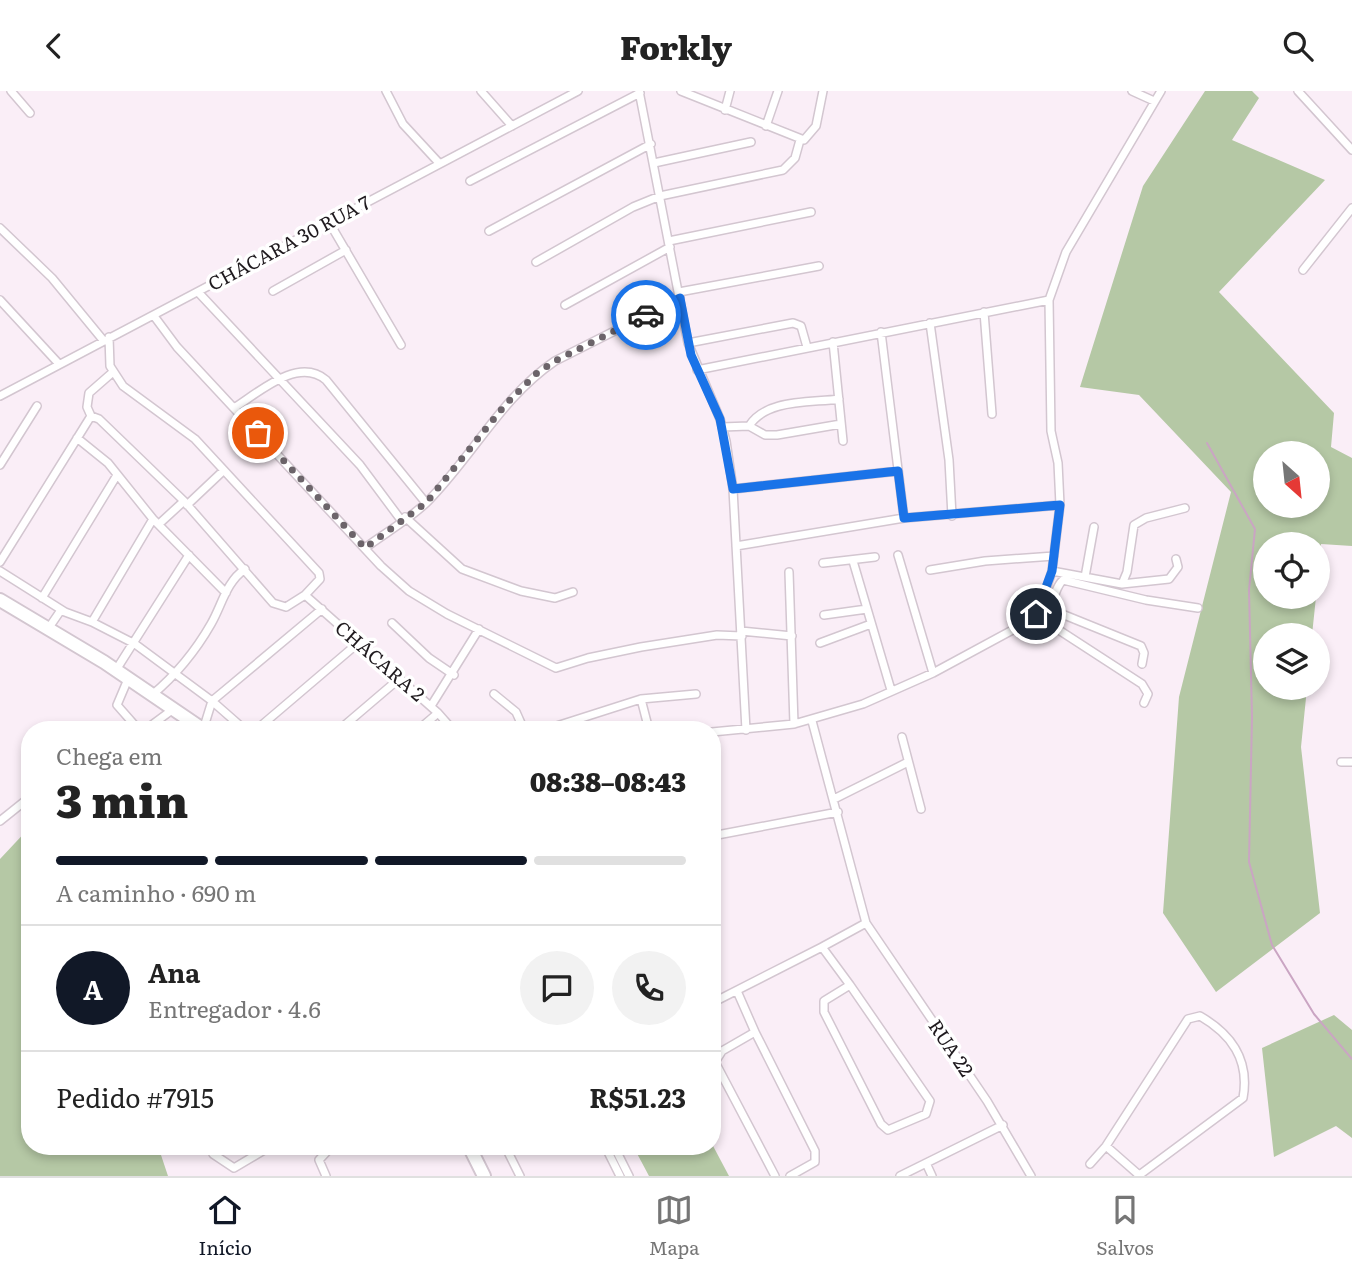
<!DOCTYPE html>
<html lang="pt">
<head>
<meta charset="utf-8">
<style>
  body { margin:0; font-family:Literata,serif; background:#f2f2f2; color:#222; height:100vh; display:flex; flex-direction:column; font-size:26px; white-space:nowrap }
  * { box-sizing:border-box; margin:0 }
  p { font-size:23px; color:#767676 }
  .icon { flex:none; width:38px; height:38px; fill:none; stroke:currentColor; stroke-width:2; stroke-linecap:round; stroke-linejoin:round }
  .map { position:relative; flex:1; overflow:hidden }
  .side { position:absolute; left:21px; top:630px; width:700px; height:434px; display:flex; flex-direction:column; background:#fff; border-radius:28px; box-shadow:0 4px 10px #0003 }
  .side>* { flex:none }
  .needle { width:46px; rotate:153deg }
  .buttons { position:absolute; left:1253px; top:350px; display:grid; gap:14px }
  .buttons a { display:grid; place-items:center; width:77px; height:77px; border-radius:50%; background:#fff; box-shadow:0 4px 10px #0003; font-size:35px }
  .pin { position:absolute; display:grid; place-items:center; width:60px; height:60px; color:#fff; margin:-30px; border:4px solid #fff; border-radius:50%; box-shadow:0 2px 7px #0007 }
  .courier { position:absolute; display:grid; place-items:center; width:70px; height:70px; margin:-35px; border:5px solid #1a73e8; border-radius:50%; background:#fff; color:#222; box-shadow:0 2px 9px #0007 }
  .head em { font-style:normal; font-weight:800 }
  .head div { display:flex; flex-direction:column-reverse }
  .head { display:flex; align-items:center; justify-content:space-between; height:119px; padding:0 35px }
  h1 { font-size:46px; font-weight:800; line-height:52px }
  .bar { display:grid; grid-template-columns:repeat(4,1fr); gap:10px 7px; align-content:center; height:84px; padding:0 35px }
  .bar i { height:9px; border-radius:5px; background:#e0e0e0 }
  .bar .selected { background:#111827 }
  .bar p { grid-column:span 4 }
  .line { display:flex; align-items:center; gap:18px; padding:0 35px; border-top:2px solid #e0e0e0 }
  .line div { flex:1 }
  .round { display:grid; place-items:center; flex:none; width:74px; height:74px; border-radius:37px; background:#f2f2f2 }
  header { display:flex; justify-content:space-between; align-items:center; height:91px; padding:0 35px; background:#fff; font-size:32px; font-weight:800 }
  .tabs { display:flex; justify-content:space-around; align-items:center; height:98px; border-top:2px solid #e0e0e0; background:#fff; font-size:19px; color:#767676 }
  .tabs a { display:grid; justify-items:center; gap:4px }
  .tabs .selected { color:#111827 }
  .map>svg:first-child { display:block }
  .green { fill:#b5c8a5; fill-rule:evenodd }
  .lines { fill:none; stroke-linecap:round; stroke-linejoin:round }
  .stream { stroke:#caa5c3; stroke-width:2 }
  .minor-casing { stroke:#d3c6d0; stroke-width:10 }
  .primary-casing { stroke:#d3c6d0; stroke-width:16 }
  .minor { stroke:#fff; stroke-width:7 }
  .primary { stroke:#fff; stroke-width:12 }
  .done { stroke:#6c646a; stroke-width:7; stroke-dasharray:0 12.6 }
  .route { stroke:#1a73e8; stroke-width:9 }
  .labels { text-anchor:middle; stroke-width:7; stroke-linejoin:round; paint-order:stroke }
  .street-label { font-size:19px; fill:#1f1a1e; stroke:#fff }
</style>
</head>
<body>
<header><svg class="icon" aria-label="back" viewBox="0 0 24 24"><path d="M15 5l-7 7 7 7"/></svg>Forkly<svg class="icon" aria-label="search" viewBox="0 0 24 24"><circle cx="10" cy="10" r="6"/><path d="M15 15l6 6"/></svg></header>
<div class="map">
<svg width="1352" height="1085" viewBox="0 0 1352 1085">
  <rect width="100%" height="100%" fill="#faeef7"/>
  <path class="green" d="M1205,0H1252L1259,7L1232,49L1325,89L1219,201L1334,322L1331,356L1352,367V455L1321,453L1318,486V453H1265V506H1316L1312,544H1265V597H1307L1301,656L1320,822L1216,901L1163,822L1179,606L1231,401L1139,304L1080,296L1143,95ZM1265,362H1318V415H1265Z
    M30,736V1055H158L168,1085H0V768Z
    M1334,924L1352,939V1047L1336,1035L1274,1066L1262,957Z
    M712,1053L729,1085H649L633,1055Z"/>
  <g class="lines">
    <path class="stream" d="M1207,352L1255,438L1249,499L1252,626L1249,771L1272,854L1314,923L1352,968"/>
    <defs>
      <path id="minor" d="M11,0L30,22
        M386,0L403,33L439,72
        M481,0L512,35
        M639,0L688,252L720,328L726,350L733,398L746,639
        M681,0L804,49L816,35L823,0
        M1132,0L1154,10
        M1298,0L1352,59
        M725,19L730,0
        M766,35L778,0
        M654,72L751,51
        M470,90L640,2
        M329,131L401,254
        M0,137L52,187L103,249
        M489,140L651,53
        M669,150L811,121
        M536,171L633,116L660,105L783,79L795,67L800,49
        M1303,179L1352,117
        M273,200L346,159
        M198,201L360,374L401,429
        M679,201L819,175
        M0,209L59,273
        M565,214L670,156
        M984,221L992,323
        M154,225L177,256L381,475L409,500L447,523L556,577L588,567L641,556L717,544L742,545
        M930,232L949,369L952,425
        M881,241L904,427
        M833,251L843,350
        M688,252L793,232L801,235L807,256
        M697,279L1049,209
        M0,305L578,0
        M234,317C258,302 298,265 326,289L426,412
        M91,325L99,328L184,410L273,512L286,516L305,504L320,488L319,482L195,348L123,295L110,275L109,246
        M91,325L87,316L89,302L113,281
        M749,335C766,308 809,312 839,308
        M722,336L749,335L765,344H777L841,333
        M77,347L108,372L153,428L226,502
        M0,374L37,315
        M733,398L898,380
        M187,414L223,380
        M405,426L462,478L521,500L555,507L573,501
        M159,433L184,410
        M736,455L904,427L1060,414
        M365,457C385,442 413,426 429,409C474,363 502,306 555,270L680,207
        M898,464L933,582
        M853,470L891,599
        M0,471L91,325
        M823,472L875,466
        M930,479L985,470L1054,465
        M0,480L65,521L92,531L135,553L212,610L245,639
        M1052,480L1122,493L1127,481L1134,434L1146,427L1185,417
        M789,481L794,633
        M1085,486L1094,436
        M1122,493L1169,488L1178,476L1176,468
        M305,504L438,622L453,639
        M42,507L117,384
        M1052,519L1141,555L1144,562L1142,573
        M824,524L867,518
        M1045,530L1142,593L1148,603L1144,612
        M92,531L153,428
        M392,532L429,567L454,584
        M1021,535L1045,530C1053,518 1053,498 1063,489L1146,509L1198,517
        M48,538L61,519
        M741,540L792,545
        M820,552L871,533
        M116,579L189,464
        M128,588L117,614L139,639
        M494,603L516,621L524,639
        M152,604C177,583 195,561 211,533C222,514 226,491 245,478
        M641,608L649,639
        M212,610L322,518
        M431,615L479,538
        M812,630L866,832L987,1010L1031,1085
        M145,639L172,619
        M203,639L212,610
        M256,639L357,553
        M339,639L400,587
        M418,639L438,622
        M544,639L641,608L696,603
        M712,641L794,633L863,613L933,582L1020,535L1040,517L1052,480L1060,414L1058,372L1051,340L1049,209L1066,161L1161,0
        M902,646L921,718
        M1341,671H1352
        M834,708L908,671
        M0,730L30,706
        M712,745L838,721
        M822,856L866,832
        M850,894L930,1010L926,1023L888,1039L881,1033L824,921V910Z
        M737,900L755,941
        M712,912L822,856L850,894
        M222,1055L213,1063L234,1077L271,1055
        M505,1055L520,1085
        M605,1055L620,1085
        M614,1055L629,1085
        M1106,1055L1139,1084
        M926,1072L932,1085
        M1090,1073L1106,1055L1188,928L1200,925C1231,943 1250,968 1243,1007L1138,1085
        M326,1085L319,1069L332,1055
        M775,1085L715,971L722,960L755,941L815,1060V1071L790,1085
        M900,1085L1003,1034"/>
      <path id="primary" d="M0,509L104,571L204,639
        M469,1055L484,1085"/>
    </defs>
    <use href="#minor" class="minor-casing"/>
    <use href="#primary" class="primary-casing"/>
    <use href="#minor" class="minor"/>
    <use href="#primary" class="primary"/>
  </g>
  <g class="lines">
    <path class="done" d="M258,342L365,457L426,412L505,314L537,282L555,270L646,224"/>
    <path class="route" d="M646,224L680,207L691,264L720,328L733,398L898,380L904,427L1060,414L1052,480L1036,523"/>
  </g>
  <g class="labels">
    <g class="street-label">
      <text transform="translate(289 152) rotate(-28)" y="7">CHÁCARA 30 RUA 7</text>
      <text transform="translate(380 570) rotate(41)" y="7">CHÁCARA 2</text>
      <text transform="translate(951 957) rotate(56)" y="7">RUA 22</text>
    </g>
  </g>
</svg>
<div class="buttons">
<a><svg class="needle" viewBox="-14 -14 28 28"><path d="M0-13l5 13h-10z" fill="#e53935"/><path d="M0 13l5-13h-10z" fill="#767676"/></svg></a>
<a><svg class="icon" aria-label="locate" viewBox="0 0 24 24"><circle cx="12" cy="12" r="6"/><path d="M12 2v4M12 18v4M2 12h4M18 12h4"/></svg></a>
<a><svg class="icon" aria-label="layers" viewBox="0 0 24 24"><path d="M12 4l9 5-9 5-9-5zM3 14l9 5 9-5"/></svg></a>
</div>
<div class="pin" style="left:258px;top:342px;background:#ea580c"><svg class="icon" aria-label="bag" viewBox="0 0 24 24"><path d="M5 8h14l-1 12H6zM9 8a3 3 0 0 1 6 0"/></svg></div>
<div class="pin" style="left:1036px;top:523px;background:#1f2937"><svg class="icon" aria-label="home" viewBox="0 0 24 24"><path d="M3 11l9-7 9 7M6 9v11h12V9"/></svg></div>
<div class="courier" style="left:646px;top:224px"><svg class="icon" aria-label="car" viewBox="0 0 24 24"><path d="M5 17H2v-5l4-1 3-4h7l3 4 3 1v5h-3M9 17h6M6 11h13"/><circle cx="7" cy="17" r="2"/><circle cx="17" cy="17" r="2"/></svg></div>
<section class="side">
<div class="head"><div><h1>3 min</h1><p>Chega em</p></div><em>08:38–08:43</em></div>
<div class="bar"><i class="selected"></i><i class="selected"></i><i class="selected"></i><i></i><p>A caminho · 690 m</p></div>
<div class="line" style="height:126px"><b class="round" style="background:#111827;color:#fff">A</b><div><b>Ana</b><p>Entregador · 4.6</p></div><a class="round"><svg class="icon" aria-label="chat" viewBox="0 0 24 24"><path d="M4 5h16v11H9l-5 4z"/></svg></a><a class="round"><svg class="icon" aria-label="phone" viewBox="0 0 24 24"><path d="M5 4h4l2 5-3 2q2 4 5 5l2-3 5 2v4C11 20 4 13 5 4z"/></svg></a></div>
<div class="line" style="height:91px"><div>Pedido #7915</div><b>R$51.23</b></div>
</section>
</div>
<nav class="tabs">
<a class="selected"><svg class="icon" aria-label="home" viewBox="0 0 24 24"><path d="M3 11l9-7 9 7M6 9v11h12V9"/></svg>Início</a>
<a><svg class="icon" aria-label="map" viewBox="0 0 24 24"><path d="M3 6l6-2 6 2 6-2v14l-6 2-6-2-6 2zM9 4v14M15 6v14"/></svg>Mapa</a>
<a><svg class="icon" aria-label="saved" viewBox="0 0 24 24"><path d="M7 4h10v16l-5-4-5 4z"/></svg>Salvos</a>
</nav>
</body>
</html>
